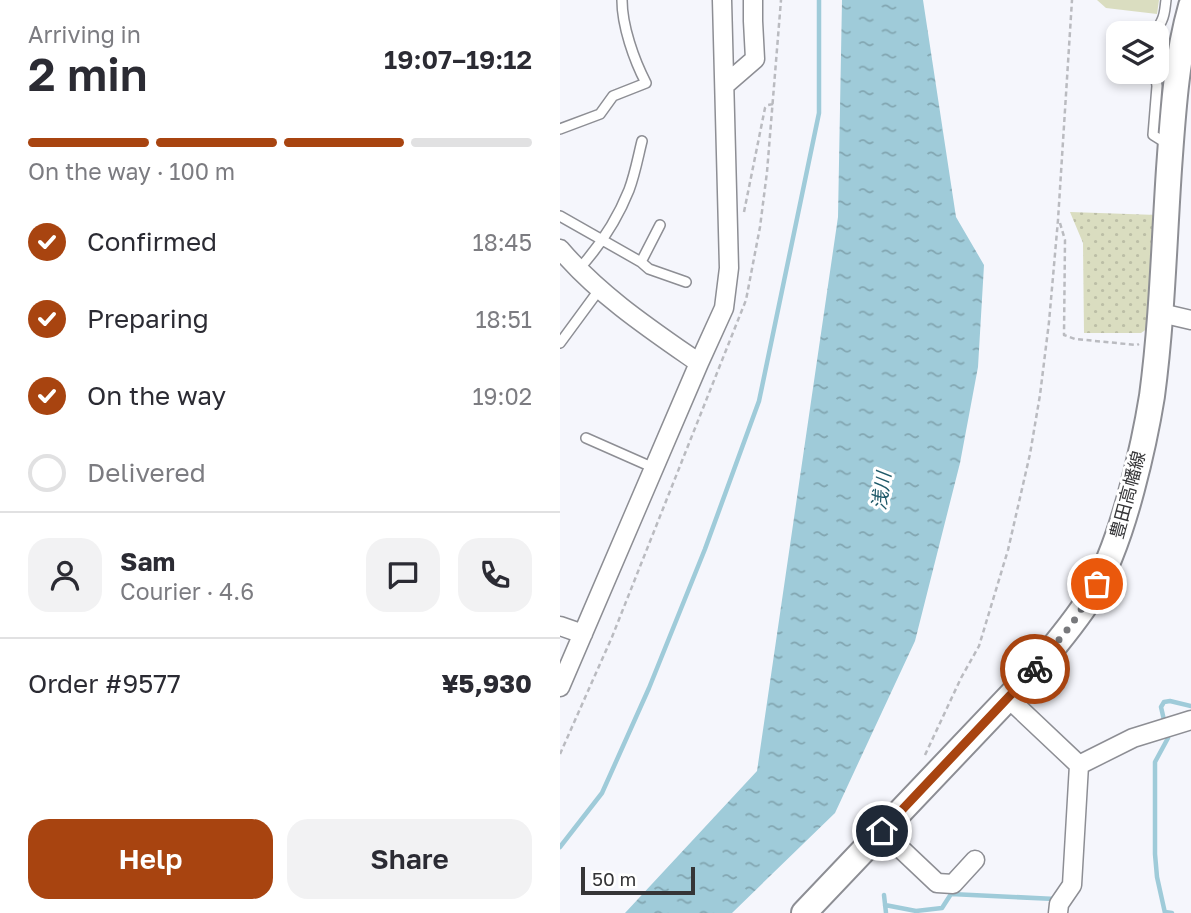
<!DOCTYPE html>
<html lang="en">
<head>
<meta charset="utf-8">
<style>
  body { margin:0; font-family:"Golos Text","Noto Sans JP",sans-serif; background:#f2f2f3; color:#2b2b33; height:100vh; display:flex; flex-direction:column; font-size:26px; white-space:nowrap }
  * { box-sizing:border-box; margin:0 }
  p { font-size:23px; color:#7c7c81 }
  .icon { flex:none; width:38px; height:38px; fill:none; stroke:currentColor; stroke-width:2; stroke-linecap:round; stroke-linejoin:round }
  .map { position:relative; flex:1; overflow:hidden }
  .details { display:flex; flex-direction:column; background:#fff; width:560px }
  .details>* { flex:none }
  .fabs { position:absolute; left:546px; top:21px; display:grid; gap:14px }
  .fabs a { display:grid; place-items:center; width:63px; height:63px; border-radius:14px; background:#fff; box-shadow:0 4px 10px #0003; font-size:35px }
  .scale { position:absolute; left:21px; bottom:18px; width:114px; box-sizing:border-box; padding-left:7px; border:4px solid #353537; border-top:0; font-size:19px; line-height:24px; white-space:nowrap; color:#353537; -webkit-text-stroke:5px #fff; paint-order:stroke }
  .pin { position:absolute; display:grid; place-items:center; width:60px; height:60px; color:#fff; margin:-30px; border:4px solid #fff; border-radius:50%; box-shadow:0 2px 7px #0007 }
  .courier { position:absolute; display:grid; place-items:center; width:70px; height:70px; margin:-35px; border:5px solid #a84410; border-radius:50%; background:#fff; color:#222; box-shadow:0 2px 9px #0007 }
  .head em { font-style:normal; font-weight:600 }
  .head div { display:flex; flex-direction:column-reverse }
  .head { display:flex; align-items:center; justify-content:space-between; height:119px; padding:0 28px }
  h1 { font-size:46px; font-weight:600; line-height:52px }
  .bar { display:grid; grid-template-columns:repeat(4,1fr); gap:10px 7px; align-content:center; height:84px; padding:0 28px }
  .bar i { height:9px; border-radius:5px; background:#e1e1e2 }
  .bar .current { background:#a84410 }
  .bar p { grid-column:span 4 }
  .line { display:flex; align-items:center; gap:18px; padding:0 28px; border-top:2px solid #e1e1e2 }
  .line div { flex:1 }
  .round { display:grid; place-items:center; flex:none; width:74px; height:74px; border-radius:21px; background:#f2f2f3 }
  ol { padding:0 28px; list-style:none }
  li { display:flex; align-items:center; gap:21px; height:77px }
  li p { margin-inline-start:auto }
  li .icon { padding:7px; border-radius:50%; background:#a84410; color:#fff; stroke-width:4 }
  li:last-child { color:#7c7c81 }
  li i { width:38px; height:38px; border:4px solid #e1e1e2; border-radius:50% }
  .button { display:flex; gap:14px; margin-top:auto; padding:14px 28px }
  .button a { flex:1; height:80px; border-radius:21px; background:#a84410; color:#fff; font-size:28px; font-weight:600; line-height:80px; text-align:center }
  .button a+a { background:#f2f2f3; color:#2b2b33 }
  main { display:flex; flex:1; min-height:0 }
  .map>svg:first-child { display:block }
  .grass { fill:#daddc0 }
  .park { fill:url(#park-dots) }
  .water { fill:url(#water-ripples) }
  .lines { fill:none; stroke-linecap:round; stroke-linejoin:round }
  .stream { stroke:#9fcbd9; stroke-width:4.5 }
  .lane-casing { stroke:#8d8e94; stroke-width:12 }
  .street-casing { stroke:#8d8e94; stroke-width:21 }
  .secondary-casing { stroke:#8d8e94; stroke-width:28 }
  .path { stroke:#babbc0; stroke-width:2.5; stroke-dasharray:5 3.5; stroke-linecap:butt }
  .lane { stroke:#fff; stroke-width:9 }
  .street { stroke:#fff; stroke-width:18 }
  .secondary { stroke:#fff; stroke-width:24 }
  .done { stroke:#78797c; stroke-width:7; stroke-dasharray:0 12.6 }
  .route { stroke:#a84410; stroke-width:9 }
  .labels { text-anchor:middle; stroke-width:6; stroke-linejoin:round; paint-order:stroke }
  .street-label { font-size:18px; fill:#353537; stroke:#fff }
  .water-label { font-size:19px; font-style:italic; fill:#1e5968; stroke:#fff }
</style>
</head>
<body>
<main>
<section class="details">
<div class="head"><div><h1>2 min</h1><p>Arriving in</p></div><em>19:07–19:12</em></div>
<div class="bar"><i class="current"></i><i class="current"></i><i class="current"></i><i></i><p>On the way · 100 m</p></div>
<ol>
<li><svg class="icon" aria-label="check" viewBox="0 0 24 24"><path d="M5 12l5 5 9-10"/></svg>Confirmed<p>18:45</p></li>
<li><svg class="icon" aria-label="check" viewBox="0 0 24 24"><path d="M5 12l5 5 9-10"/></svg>Preparing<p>18:51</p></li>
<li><svg class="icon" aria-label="check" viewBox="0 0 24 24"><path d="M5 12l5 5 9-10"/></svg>On the way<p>19:02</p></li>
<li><i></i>Delivered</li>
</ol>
<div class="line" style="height:126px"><a class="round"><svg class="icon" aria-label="person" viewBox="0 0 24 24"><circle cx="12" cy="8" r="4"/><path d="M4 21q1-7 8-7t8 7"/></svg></a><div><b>Sam</b><p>Courier · 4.6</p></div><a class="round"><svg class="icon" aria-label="chat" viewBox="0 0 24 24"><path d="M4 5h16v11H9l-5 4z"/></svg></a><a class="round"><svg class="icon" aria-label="phone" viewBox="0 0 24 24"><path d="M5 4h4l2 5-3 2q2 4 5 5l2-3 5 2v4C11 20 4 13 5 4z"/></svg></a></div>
<div class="line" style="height:91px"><div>Order #9577</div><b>¥5,930</b></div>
<div class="button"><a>Help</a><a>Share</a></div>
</section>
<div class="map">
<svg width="631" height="913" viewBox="0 0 631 913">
  <defs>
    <pattern id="park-dots" width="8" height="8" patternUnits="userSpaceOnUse" patternTransform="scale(1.75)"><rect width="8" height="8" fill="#daddc0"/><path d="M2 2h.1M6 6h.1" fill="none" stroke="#bcbea6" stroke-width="1.8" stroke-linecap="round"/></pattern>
    <pattern id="water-ripples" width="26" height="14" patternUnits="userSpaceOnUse" patternTransform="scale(1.75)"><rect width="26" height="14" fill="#9fcbd9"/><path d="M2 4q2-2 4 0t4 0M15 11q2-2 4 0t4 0" fill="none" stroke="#82a6b1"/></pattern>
  </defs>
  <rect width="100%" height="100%" fill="#f5f6fc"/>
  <path class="grass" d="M537,0H599L597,14L546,8Z"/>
  <path class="park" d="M510,212L597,215L591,326L581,333H524L523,243Z"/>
  <path class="water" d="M282,0H363L396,217L424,265L418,367L400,463L355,641L275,813L172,913H65L197,771L278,217Z"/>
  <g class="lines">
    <path class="stream" d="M604,720L601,707L604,702L610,701L631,706
      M0,847L42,793L89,688L145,549L199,401L259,113V0
      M324,895L326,913
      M325,905L356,911L382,908L391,894L495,899
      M605,912L612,913
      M605,913L597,877L595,854V762L608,738"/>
    <defs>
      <path id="lane" d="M596,33C597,28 600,25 602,20C605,14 605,7 606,0
        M595,72L597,86L593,135L601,140L610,141
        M0,129L40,114L53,96L86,83C74,60 62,26 62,0
        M0,216L81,262L89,269L126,282
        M81,262L100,225
        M18,270C40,246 57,220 69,190C75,174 78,157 82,141
        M0,343L39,290
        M26,438L94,468"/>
      <path id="street" d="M165,85L195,59L193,21V0
        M0,249C39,295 90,329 139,363
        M601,313L631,320
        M0,626L23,634
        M0,687L139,363L164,308L169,268L162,0
        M447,697L519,765L512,885L499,904L498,913
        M519,765L573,738L631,720
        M322,831L377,883L393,884L415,860"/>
      <path id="secondary" d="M244,913L472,673C492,649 513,625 530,598C550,564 562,527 572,489C580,459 587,427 592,396C602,321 604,245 609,169C613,114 616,59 631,6"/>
    </defs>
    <use href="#lane" class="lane-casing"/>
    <use href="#street" class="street-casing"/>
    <use href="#secondary" class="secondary-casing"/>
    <path class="path" d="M184,212L205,108L208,105L213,104
      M500,223L505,240L504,335L515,339L577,345L579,344
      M0,754L52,637L186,300L200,227L207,172L221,0
      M365,755L401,678L419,646L448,550L470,454L480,395L489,322L498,220L512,0"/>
    <use href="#lane" class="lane"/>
    <use href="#street" class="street"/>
    <use href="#secondary" class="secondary"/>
  </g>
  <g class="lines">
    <path class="done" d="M475,669L512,624L537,584"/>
    <path class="route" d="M322,831L475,669"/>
  </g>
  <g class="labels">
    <g class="street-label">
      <text transform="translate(568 495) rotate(-75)" y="6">豊田高幡線</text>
    </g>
    <g class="water-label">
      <text transform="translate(321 491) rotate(-82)" y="7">浅川</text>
    </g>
  </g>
</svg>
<div class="fabs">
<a><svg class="icon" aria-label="layers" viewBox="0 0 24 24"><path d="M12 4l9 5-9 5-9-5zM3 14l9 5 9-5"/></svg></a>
</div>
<div class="scale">50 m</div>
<div class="pin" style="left:537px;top:584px;background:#ea580c"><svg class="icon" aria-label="bag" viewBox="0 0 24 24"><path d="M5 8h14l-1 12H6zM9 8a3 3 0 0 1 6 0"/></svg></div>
<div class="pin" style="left:322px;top:831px;background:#1f2937"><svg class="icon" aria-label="home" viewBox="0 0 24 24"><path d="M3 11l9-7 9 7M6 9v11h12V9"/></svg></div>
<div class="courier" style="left:475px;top:669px"><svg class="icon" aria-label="bike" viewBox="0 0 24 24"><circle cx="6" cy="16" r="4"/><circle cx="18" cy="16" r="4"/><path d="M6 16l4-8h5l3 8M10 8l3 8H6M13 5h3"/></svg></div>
</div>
</main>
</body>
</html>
